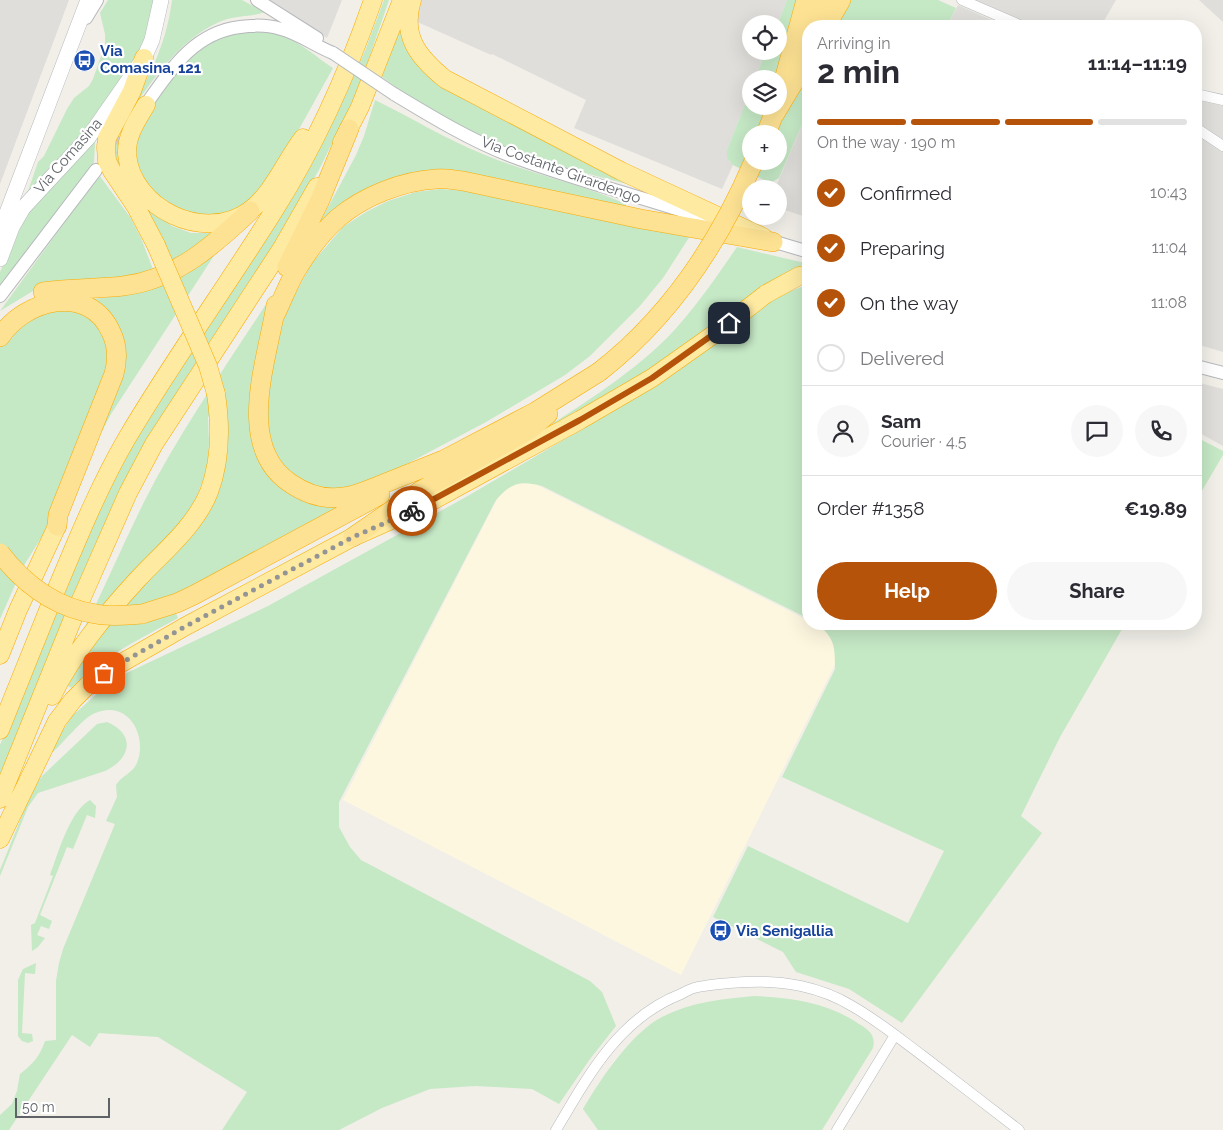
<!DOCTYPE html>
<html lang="en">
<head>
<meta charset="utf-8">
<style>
  body { margin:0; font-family:Raleway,sans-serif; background:#f7f7f7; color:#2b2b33; height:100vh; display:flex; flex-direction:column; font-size:19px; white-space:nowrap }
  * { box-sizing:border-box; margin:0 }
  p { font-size:16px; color:#7c7c81 }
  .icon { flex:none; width:28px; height:28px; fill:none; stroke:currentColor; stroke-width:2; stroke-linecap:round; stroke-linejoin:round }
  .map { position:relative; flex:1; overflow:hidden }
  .panel { position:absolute; left:802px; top:20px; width:400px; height:610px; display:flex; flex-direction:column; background:#fff; border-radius:20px; box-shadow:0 5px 20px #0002 }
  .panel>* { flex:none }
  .fabs { position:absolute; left:742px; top:15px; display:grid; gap:10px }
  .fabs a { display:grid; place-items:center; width:45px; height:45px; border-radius:50%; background:#fff; box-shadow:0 5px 20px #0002; font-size:25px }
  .scale { position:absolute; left:15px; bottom:12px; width:95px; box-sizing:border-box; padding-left:5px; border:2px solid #5f6368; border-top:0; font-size:14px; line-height:18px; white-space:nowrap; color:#5f6368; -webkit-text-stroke:4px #fff; paint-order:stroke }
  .pin { position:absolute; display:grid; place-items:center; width:42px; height:42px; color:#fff; margin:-21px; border-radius:10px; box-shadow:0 2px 8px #0006 }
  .courier { position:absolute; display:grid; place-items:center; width:50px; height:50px; margin:-25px; border:4px solid #b45309; border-radius:50%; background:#fff; color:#222; box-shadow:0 1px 6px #0007 }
  .overview em { font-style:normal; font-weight:700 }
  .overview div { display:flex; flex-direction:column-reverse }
  .overview { display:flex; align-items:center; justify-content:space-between; height:85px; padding:0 15px }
  h1 { font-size:32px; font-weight:700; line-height:38px }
  .bar { display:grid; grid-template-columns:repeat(4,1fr); gap:8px 5px; align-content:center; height:60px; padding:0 15px }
  .bar i { height:6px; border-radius:4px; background:#e1e1e2 }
  .bar .selected { background:#b45309 }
  .bar p { grid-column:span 4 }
  .line { display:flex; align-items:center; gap:12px; padding:0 15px; border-top:1px solid #e1e1e2 }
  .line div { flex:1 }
  .round { display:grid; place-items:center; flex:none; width:52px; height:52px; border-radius:26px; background:#f7f7f7 }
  ol { padding:0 15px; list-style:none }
  li { display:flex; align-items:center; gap:15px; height:55px }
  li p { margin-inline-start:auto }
  li .icon { padding:5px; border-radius:50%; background:#b45309; color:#fff; stroke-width:4 }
  li:last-child { color:#7c7c81 }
  li i { width:28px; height:28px; border:2px solid #e1e1e2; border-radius:50% }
  .primary-button { display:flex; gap:10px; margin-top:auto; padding:10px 15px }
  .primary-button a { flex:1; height:58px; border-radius:30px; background:#b45309; color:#fff; font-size:20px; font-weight:700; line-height:58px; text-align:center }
  .primary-button a+a { background:#f7f7f7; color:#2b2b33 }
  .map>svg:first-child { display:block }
  .commercial { fill:#fef7e0 }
  .industrial { fill:#e0deda }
  .green { fill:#c5e8c5; fill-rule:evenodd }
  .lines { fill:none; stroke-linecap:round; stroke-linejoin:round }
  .tertiary-tunnel { stroke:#ccccc8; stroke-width:12; stroke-dasharray:12 6; stroke-linecap:butt }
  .minor-casing { stroke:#b5b8bc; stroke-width:11 }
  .tertiary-casing { stroke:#b5b8bc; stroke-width:14 }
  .secondary-casing { stroke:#b6babf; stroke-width:16 }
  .trunk-casing { stroke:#f9ab00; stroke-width:19 }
  .motorway-casing { stroke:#f9ab00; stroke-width:20 }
  .minor { stroke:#fff; stroke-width:10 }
  .tertiary { stroke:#fff; stroke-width:12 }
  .secondary { stroke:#fff; stroke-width:15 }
  .trunk { stroke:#feeaa1; stroke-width:18 }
  .motorway { stroke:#fde293; stroke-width:19 }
  .tertiary-bridge-casing { stroke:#b5b8bc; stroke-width:14; stroke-linecap:butt }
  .trunk-bridge-casing { stroke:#f9ab00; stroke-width:19; stroke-linecap:butt }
  .motorway-bridge-casing { stroke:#f9ab00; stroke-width:20; stroke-linecap:butt }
  .tertiary-bridge { stroke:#fff; stroke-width:12 }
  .trunk-bridge { stroke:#feeaa1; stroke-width:18 }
  .motorway-bridge { stroke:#fde293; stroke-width:19 }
  .done { stroke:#929495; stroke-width:5; stroke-dasharray:0 9 }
  .route { stroke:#b45309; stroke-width:6 }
  .labels { text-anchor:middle; stroke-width:4.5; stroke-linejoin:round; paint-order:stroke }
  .transit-label { font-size:15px; font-weight:bold; fill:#164399; stroke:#fff; text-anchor:start }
  .street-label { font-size:15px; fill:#5f6368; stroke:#fff }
</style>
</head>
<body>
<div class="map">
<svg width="1223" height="1130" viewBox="0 0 1223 1130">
  <rect width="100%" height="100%" fill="#f1efe8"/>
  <path class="commercial" d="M511,472L809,621V624H814L847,640L681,975L343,800Z"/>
  <path class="industrial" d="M0,0H69L0,184Z
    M267,0H342L327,38Z
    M416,0H787L778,24H751V51H766L755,79H751V89L727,150V158L733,165L722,189L574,128L586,100L492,54L491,55L413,20Z
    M974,0H1116L1101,26H1033Z
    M1199,0H1223V22Z
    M958,5L1005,26H947Z
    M1196,90L1223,96V352L1196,344Z
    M809,108V218L779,208V189H775Z
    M1196,382L1223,389V446L1196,431Z"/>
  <path class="green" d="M108,0H155L152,19L137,59L83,137L26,197L38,162L44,156L67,109L74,98L89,86L93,79L105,45V34L100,13Z
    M172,0H242L264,12C254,17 234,15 219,22C175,42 149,86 122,124C146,83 166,48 172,0Z
    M384,0H389L358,90L319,170L268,255L185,380L155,429L110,512L90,556L0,775V745L97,512L132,447L175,373L319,143L347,91L365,51Z
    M787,0H938L956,8L947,26H809V108L779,178L772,182L766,181L733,165L727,158V150L751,89V106H779V79H755L766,51H779L778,24ZM751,134H779V161H751Z
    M400,29L411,54L635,186C612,180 588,174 564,167C502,149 434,116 382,77Z
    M246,32C258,32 271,32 282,36C301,42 317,58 333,68L288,149L257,193L238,212L199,220L158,201L138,168L136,150L139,131L147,114L188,58L203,45L224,36Z
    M375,100C412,118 447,140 485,155C531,174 581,184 626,204V208L397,182L310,241L356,155L364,136Z
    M114,127L121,138L144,206L172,226L191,233H216L168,270L114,172Z
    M100,129L95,143L94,162L0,288V272L25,218L37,200Z
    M99,175L130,217L141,238L154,272L33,291L0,311Z
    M440,189L468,191L690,236L663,278L639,307L590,356L565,375L486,422L365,486L319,492L287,474L264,429L266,404L280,327L292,300L312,263L343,227L366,212L388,201L416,192Z
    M737,247L809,264V269L693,342L630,385L525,441C575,409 625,379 667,338C694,310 715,279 737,247Z
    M217,251L111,414L82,469L120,372L85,300L119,296Z
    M809,284V619L542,486C520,480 511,483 496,500L339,802V827L350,847L361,860L590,981L602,992L616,1026L590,1059L559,1104L532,1089L475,1086L430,1089L382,1108L339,1130H222L247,1092L158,1037L99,1033L90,1047L72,1035L9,1130H0V1115L12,1104L17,1091L20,1074C33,1064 40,1056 45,1041L56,1040V981L59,963L63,949L115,824L106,821L117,797L116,785C121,776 133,773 137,763C148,735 128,699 95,713C84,717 63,743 53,752L50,751L72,716L114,679L268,606L466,497L642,394L758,307L783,294Z
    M270,298C261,328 255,357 253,388C252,399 250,411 250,422C251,455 269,486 299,499C311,505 324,506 336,507L335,511L169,598L178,618C140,639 102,657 71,688L65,684L103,631L201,519L220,405L208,417L209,444L207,470L198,493L186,519L84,629C105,587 123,544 144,502C180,431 227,365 270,298Z
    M68,308L92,319L107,341L109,365L46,530L23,567L0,619V341L29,315Z
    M1196,437L1223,451V455L1196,501Z
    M817,624H1125L1060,737L1021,816L1042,833L902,1023L849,989L796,972L783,952L713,917L748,846L908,923L944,851L782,777L835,669C835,647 835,638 817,624Z
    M107,722C136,734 131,759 105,771L38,793L28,807L0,876V870L32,791L42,776L97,724Z
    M90,800L96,806L95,818L87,815L73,849L67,847L40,915L52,921L49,929L41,926L37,935L45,938L38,947L32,951L31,925L35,923L53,876L50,875C58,854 69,812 90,800Z
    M36,963L35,974L25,973L22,1033L32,1034L33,1041L28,1043L22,1041L18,1036V980L23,969Z
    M754,996C792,998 827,1002 859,1024C869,1030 876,1035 873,1048L822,1130H598L583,1109C600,1080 631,1033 662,1017C691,1002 722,999 754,996Z"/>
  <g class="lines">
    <path class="tertiary-tunnel" d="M105,158L121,138"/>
    <defs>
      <path id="minor" d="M962,0L1022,26
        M1196,94L1223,100
        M1196,128L1223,146
        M556,1130C588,1076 619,1018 681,994C685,992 690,989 694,988C711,984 730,983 747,982C783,980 821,987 852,1006C877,1020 900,1039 923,1056C955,1081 987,1105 1019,1130
        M837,1130L895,1035"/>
      <path id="tertiary" d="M257,0L317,38
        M86,18L97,0
        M394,94C432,117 470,140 511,156C577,181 647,198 713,221
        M142,110C168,74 191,33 240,27C253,25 268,25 281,29C300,34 315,46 333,53
        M765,239L809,252
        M0,296L96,170
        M1196,366L1223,373"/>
      <path id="secondary" d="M0,231L88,0
        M0,259L12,227L23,208L88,138L144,58L152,40L161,0"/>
      <path id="trunk" d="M412,0C401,36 418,57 445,79L621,171L763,237
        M144,58L132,91L107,138L106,147L107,161L112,171L136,207L156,245
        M146,105C137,120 126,136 127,154C132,209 204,243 249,211C272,195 286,160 303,138
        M342,142L360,107L402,0
        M0,655L18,610L57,526
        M52,696C73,653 105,615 137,580C162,553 195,527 209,492C221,460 221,427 216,394
        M0,730C19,683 38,636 57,588C78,538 99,486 127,438C173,360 227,286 275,209C316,144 348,72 373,0
        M0,799L76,611L128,493L154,444L282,248L317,187
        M0,839L57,721L73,700L88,685L104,673L186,626L353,537L421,507L580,420L652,378L717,332L766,294L799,276L809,274"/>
      <path id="motorway" d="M811,26L822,0
        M826,26L841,0
        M779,98L806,0
        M774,115L809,57
        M766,134L777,106
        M287,267L320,200L349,129
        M43,292C70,288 97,289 123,286C175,280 214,245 250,211
        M276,305C268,358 234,445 290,483C306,494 324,500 343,497C357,496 370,489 383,484C403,476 423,468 443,460
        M274,317C282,301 288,284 297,269C308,251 322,232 338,218C364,196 402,181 436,179C445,178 454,180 463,181L641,219L773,242
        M0,337C25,299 89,283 111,332C118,346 118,359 114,374L58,515L57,526
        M432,466L535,412L599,372
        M353,537L420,491L529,430L548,414
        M142,614L177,603L194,595L380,495"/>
    </defs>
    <use href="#minor" class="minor-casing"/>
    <use href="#tertiary" class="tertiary-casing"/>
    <use href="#secondary" class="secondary-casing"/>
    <use href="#trunk" class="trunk-casing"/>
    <use href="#motorway" class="motorway-casing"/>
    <use href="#minor" class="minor"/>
    <use href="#tertiary" class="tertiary"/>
    <use href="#secondary" class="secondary"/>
    <use href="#trunk" class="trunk"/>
    <use href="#motorway" class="motorway"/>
    <defs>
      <path id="tertiary-bridge" d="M333,53L394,94"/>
      <path id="trunk-bridge" d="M156,245L208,366L216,394"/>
      <path id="motorway-bridge" d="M599,372C670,317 719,243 754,161
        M0,553C24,584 56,608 96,614C111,617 127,615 142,614"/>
    </defs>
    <use href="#tertiary-bridge" class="tertiary-bridge-casing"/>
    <use href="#trunk-bridge" class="trunk-bridge-casing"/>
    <use href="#motorway-bridge" class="motorway-bridge-casing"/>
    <use href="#tertiary-bridge" class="tertiary-bridge"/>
    <use href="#trunk-bridge" class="trunk-bridge"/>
    <use href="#motorway-bridge" class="motorway-bridge"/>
  </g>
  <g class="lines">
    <path class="done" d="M104,673L186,626L353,537L412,511"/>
    <path class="route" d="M412,511L580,420L652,378L729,323"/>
  </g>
  <defs>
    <symbol id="bus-disc" viewBox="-11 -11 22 22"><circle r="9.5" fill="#1a4fb4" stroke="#fff"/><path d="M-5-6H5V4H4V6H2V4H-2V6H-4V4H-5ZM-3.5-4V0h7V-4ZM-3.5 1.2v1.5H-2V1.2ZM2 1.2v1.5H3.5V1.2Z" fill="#fff"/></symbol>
  </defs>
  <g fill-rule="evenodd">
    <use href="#bus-disc" x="72" y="48" width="25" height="25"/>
    <use href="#bus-disc" x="708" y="918" width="25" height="25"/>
  </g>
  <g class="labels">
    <g class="transit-label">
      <text x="100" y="56">Via<tspan x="100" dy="17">Comasina, 121</tspan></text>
      <text x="736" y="936">Via Senigallia</text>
    </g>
    <g class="street-label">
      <text transform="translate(68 156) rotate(-49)" y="5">Via Comasina</text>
      <text transform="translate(561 170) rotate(20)" y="5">Via Costante Girardengo</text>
    </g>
  </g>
</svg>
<div class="fabs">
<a><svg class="icon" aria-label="locate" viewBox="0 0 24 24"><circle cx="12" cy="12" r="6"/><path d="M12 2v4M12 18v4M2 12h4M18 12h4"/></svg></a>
<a><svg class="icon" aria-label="layers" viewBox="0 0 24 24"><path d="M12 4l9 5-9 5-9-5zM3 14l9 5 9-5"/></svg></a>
<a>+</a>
<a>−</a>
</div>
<div class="scale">50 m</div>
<div class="pin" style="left:104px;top:673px;background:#ea580c"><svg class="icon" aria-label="bag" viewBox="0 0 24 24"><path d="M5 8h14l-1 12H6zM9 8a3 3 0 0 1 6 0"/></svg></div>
<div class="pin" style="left:729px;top:323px;background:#1f2937"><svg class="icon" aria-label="home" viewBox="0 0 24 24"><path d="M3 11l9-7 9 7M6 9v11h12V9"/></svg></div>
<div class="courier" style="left:412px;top:511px"><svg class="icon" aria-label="bike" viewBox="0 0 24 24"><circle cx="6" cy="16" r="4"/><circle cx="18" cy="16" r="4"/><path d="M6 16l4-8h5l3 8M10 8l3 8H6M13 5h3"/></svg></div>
<section class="panel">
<div class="overview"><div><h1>2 min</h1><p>Arriving in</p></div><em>11:14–11:19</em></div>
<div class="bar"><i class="selected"></i><i class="selected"></i><i class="selected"></i><i></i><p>On the way · 190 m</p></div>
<ol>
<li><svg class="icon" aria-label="check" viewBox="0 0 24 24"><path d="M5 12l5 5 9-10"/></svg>Confirmed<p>10:43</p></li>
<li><svg class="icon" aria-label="check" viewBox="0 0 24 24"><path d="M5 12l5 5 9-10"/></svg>Preparing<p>11:04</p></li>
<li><svg class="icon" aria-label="check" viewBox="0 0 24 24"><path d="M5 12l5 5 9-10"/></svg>On the way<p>11:08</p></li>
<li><i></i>Delivered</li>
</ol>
<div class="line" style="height:90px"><a class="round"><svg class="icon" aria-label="person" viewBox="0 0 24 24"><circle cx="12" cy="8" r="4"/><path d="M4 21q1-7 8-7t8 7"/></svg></a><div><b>Sam</b><p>Courier · 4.5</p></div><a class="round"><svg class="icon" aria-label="chat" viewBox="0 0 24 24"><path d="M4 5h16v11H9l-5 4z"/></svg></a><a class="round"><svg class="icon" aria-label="phone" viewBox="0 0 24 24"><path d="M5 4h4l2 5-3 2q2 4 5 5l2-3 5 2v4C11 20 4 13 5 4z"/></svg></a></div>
<div class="line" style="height:65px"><div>Order #1358</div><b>€19.89</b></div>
<div class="primary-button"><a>Help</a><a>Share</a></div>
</section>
</div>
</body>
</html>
